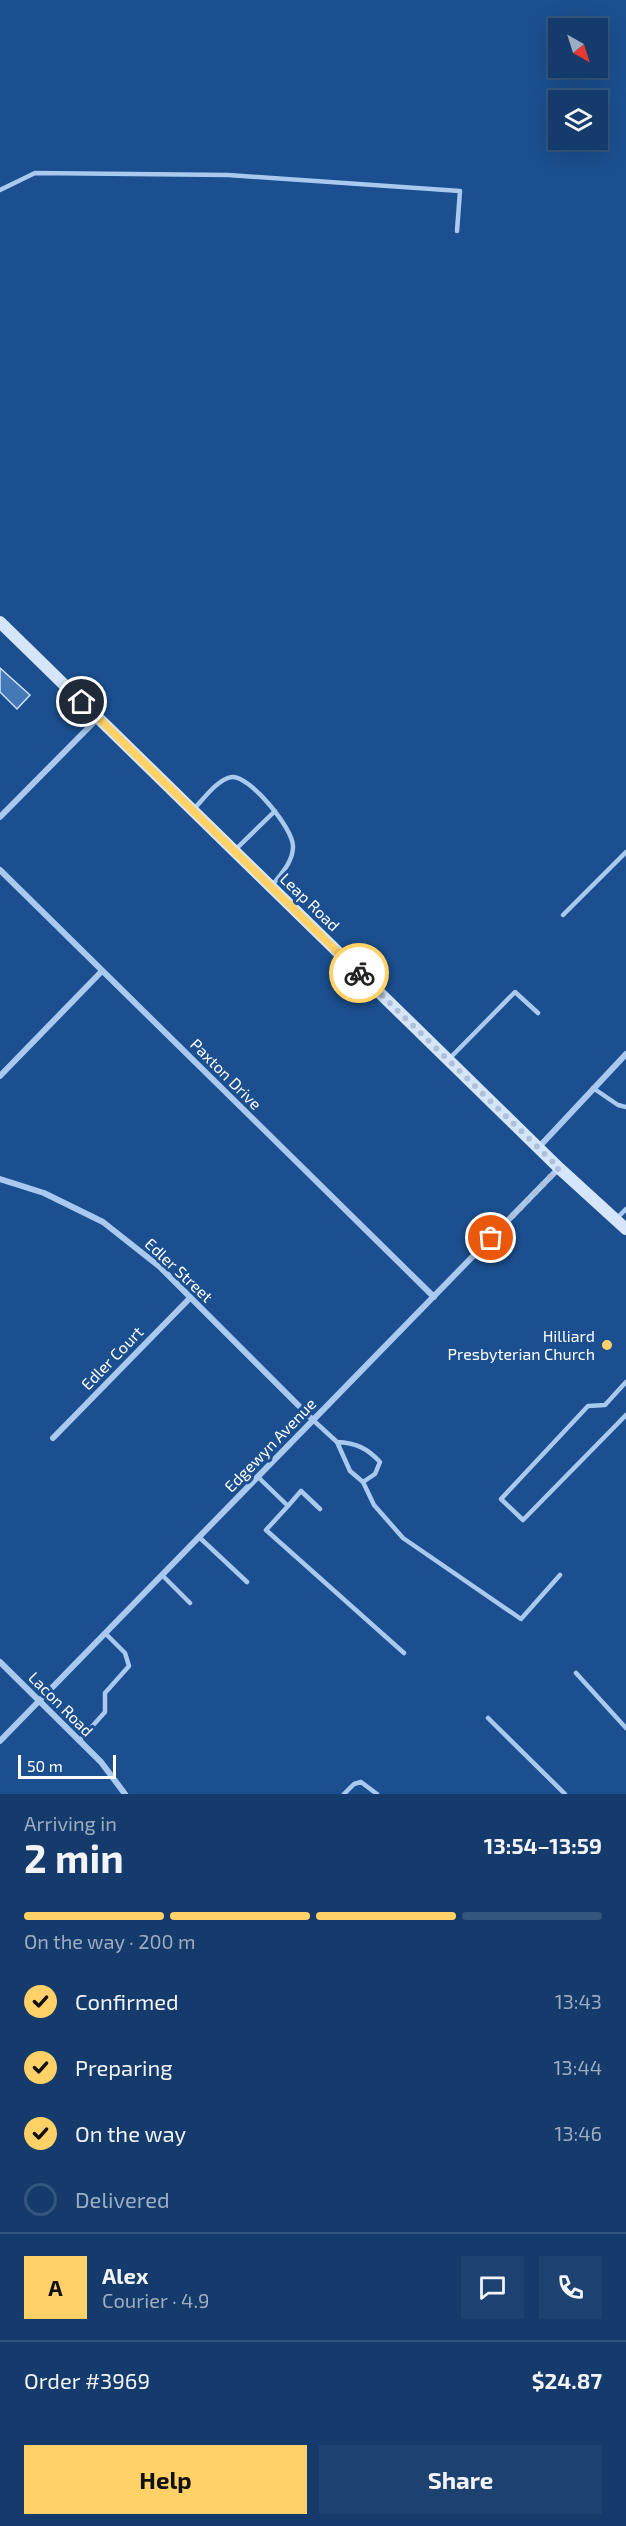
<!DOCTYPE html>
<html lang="en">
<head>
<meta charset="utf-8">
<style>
  body { margin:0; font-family:"Exo 2",sans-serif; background:#1d4271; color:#f1f3f6; height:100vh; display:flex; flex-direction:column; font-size:22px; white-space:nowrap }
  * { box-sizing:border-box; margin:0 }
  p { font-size:20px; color:#9dadc1 }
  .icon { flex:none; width:33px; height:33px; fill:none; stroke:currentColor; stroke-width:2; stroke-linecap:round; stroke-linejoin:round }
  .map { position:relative; height:1794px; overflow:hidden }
  .details { display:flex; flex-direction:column; background:#143b6b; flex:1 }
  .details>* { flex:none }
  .needle { width:39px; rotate:141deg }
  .controls { position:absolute; left:548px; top:18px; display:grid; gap:12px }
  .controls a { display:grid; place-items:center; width:60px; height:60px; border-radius:0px; background:#143b6b; box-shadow:0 6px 24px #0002,0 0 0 2px #33557e; font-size:30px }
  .scale { position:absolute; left:18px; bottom:15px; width:98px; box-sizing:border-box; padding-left:6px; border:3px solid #fff; border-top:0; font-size:16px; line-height:21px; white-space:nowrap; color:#fff; -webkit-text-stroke:4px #1b4f8f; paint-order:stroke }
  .pin { position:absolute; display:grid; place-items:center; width:51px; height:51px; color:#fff; margin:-26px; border:3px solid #fff; border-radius:50%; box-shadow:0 2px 6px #0007 }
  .courier { position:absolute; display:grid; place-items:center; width:60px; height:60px; margin:-30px; border:4px solid #ffd166; border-radius:50%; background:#fff; color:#222; box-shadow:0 2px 8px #0007 }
  .head em { font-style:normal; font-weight:700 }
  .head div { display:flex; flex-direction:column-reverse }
  .head { display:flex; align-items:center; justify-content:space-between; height:102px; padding:0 24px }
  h1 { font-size:39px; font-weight:700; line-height:45px }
  .bar { display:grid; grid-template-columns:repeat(4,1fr); gap:9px 6px; align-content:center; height:72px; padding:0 24px }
  .bar i { height:8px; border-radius:4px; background:#33557e }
  .bar .current { background:#ffd166 }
  .bar p { grid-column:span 4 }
  .line { display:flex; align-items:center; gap:15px; padding:0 24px; border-top:2px solid #33557e }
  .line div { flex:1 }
  .round { display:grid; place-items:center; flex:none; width:63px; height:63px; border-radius:0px; background:#1d4271 }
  ol { padding:0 24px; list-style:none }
  li { display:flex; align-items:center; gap:18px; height:66px }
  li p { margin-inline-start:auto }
  li .icon { padding:6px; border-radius:50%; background:#ffd166; color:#111; stroke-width:4 }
  li:last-child { color:#9dadc1 }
  li i { width:33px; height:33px; border:3px solid #33557e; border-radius:50% }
  .action { display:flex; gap:12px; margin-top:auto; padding:12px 24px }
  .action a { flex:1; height:69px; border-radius:0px; background:#ffd166; color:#111; font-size:24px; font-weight:700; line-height:69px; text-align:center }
  .action a+a { background:#1d4271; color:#f1f3f6 }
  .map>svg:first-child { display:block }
  .building { fill:#4478b7; stroke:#cfe3fa; stroke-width:1.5 }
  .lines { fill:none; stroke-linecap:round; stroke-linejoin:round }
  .lane { stroke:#a9c9ee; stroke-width:4.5 }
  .street { stroke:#a9c9ee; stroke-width:6 }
  .secondary { stroke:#d6e6fa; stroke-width:12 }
  .done { stroke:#afc1d8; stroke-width:6; stroke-dasharray:0 10.8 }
  .route { stroke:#ffd166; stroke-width:8 }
  .poi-dot { fill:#ffd166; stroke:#1b4f8f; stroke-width:2 }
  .labels { text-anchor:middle; stroke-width:6; stroke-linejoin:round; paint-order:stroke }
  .street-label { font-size:16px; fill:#fff; stroke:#1b4f8f }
  .poi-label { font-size:16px; fill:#fff; stroke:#1b4f8f; text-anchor:end }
</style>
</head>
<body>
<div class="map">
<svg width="626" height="1794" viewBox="0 0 626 1794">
  <rect width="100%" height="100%" fill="#1b4f8f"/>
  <path class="building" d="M0,668L30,695L17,709L0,692Z"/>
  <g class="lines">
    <path class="lane" d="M0,190L35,173L228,175L460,191L457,231
      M193,810C203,800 217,779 232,777C249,775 294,829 293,847C293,862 280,875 271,887
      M236,849L275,811
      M563,915L626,852
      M450,1058L515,992L538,1013
      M593,1088L618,1105L626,1107
      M616,1219L626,1209
      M626,1382L605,1405L588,1406L501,1499L523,1520L626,1415
      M313,1420L337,1442C356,1443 367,1448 380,1462L375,1474L363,1482L350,1471L337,1442
      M258,1477L288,1506L301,1491L320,1509
      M363,1482L374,1505L403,1538L521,1619L560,1575
      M288,1506L266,1530L404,1653
      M199,1537L247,1582
      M162,1575L190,1603
      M576,1673L626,1728
      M488,1718L565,1794
      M79,1741L105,1712V1693L129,1666L125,1653L105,1633
      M344,1794L354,1784L361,1782L377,1794"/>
    <path class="street" d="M0,817L98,718
      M0,870L434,1297
      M0,1076L102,971
      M538,1148L626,1054
      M0,1179L44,1193L103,1222L160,1267L313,1420
      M53,1438L190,1298
      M0,1662L101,1762L125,1794
      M0,1741L559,1168"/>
    <path class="secondary" d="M0,622L559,1168L626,1229"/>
  </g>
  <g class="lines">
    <path class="done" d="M359,973L559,1168L491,1238"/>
    <path class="route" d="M82,702L359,973"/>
  </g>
  <circle class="poi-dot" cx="607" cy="1345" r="6"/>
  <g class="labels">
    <g class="street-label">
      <text transform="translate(310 902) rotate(44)" y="6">Leap Road</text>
      <text transform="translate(226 1074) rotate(45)" y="6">Paxton Drive</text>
      <text transform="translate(179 1270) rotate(43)" y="6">Edler Street</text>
      <text transform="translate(112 1358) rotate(-46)" y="6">Edler Court</text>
      <text transform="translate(270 1445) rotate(-46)" y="6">Edgewyn Avenue</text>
      <text transform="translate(61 1704) rotate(45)" y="6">Lacon Road</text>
    </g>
    <g class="poi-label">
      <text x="595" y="1342">Hilliard<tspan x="595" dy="18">Presbyterian Church</tspan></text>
    </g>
  </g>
</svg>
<div class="controls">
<a><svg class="needle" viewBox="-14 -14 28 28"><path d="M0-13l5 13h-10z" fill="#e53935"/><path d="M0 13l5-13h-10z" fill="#9dadc1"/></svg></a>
<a><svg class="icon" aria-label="layers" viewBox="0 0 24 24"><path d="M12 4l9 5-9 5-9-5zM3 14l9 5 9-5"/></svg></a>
</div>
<div class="scale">50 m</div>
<div class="pin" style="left:491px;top:1238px;background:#ea580c"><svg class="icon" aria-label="bag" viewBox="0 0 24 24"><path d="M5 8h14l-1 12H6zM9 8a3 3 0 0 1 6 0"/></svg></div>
<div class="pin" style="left:82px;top:702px;background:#1f2937"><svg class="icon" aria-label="home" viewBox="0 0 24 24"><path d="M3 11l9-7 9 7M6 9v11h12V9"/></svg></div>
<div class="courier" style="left:359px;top:973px"><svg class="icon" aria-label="bike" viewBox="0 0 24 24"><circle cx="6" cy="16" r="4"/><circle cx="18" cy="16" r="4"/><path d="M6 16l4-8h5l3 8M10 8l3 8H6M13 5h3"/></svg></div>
</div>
<section class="details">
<div class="head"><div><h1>2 min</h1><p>Arriving in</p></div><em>13:54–13:59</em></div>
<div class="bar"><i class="current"></i><i class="current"></i><i class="current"></i><i></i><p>On the way · 200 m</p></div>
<ol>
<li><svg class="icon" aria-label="check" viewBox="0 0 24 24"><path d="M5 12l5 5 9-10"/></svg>Confirmed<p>13:43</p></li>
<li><svg class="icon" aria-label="check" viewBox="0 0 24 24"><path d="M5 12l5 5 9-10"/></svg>Preparing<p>13:44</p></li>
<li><svg class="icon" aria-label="check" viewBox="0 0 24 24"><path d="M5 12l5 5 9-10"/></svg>On the way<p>13:46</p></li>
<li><i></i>Delivered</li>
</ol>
<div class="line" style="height:108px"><b class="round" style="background:#ffd166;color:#111">A</b><div><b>Alex</b><p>Courier · 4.9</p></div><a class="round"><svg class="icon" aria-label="chat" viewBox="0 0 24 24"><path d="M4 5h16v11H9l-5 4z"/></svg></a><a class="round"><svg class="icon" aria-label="phone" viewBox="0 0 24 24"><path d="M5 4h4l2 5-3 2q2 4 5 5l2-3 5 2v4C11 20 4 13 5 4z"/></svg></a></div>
<div class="line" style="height:78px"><div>Order #3969</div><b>$24.87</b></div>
<div class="action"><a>Help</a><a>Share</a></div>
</section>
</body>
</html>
